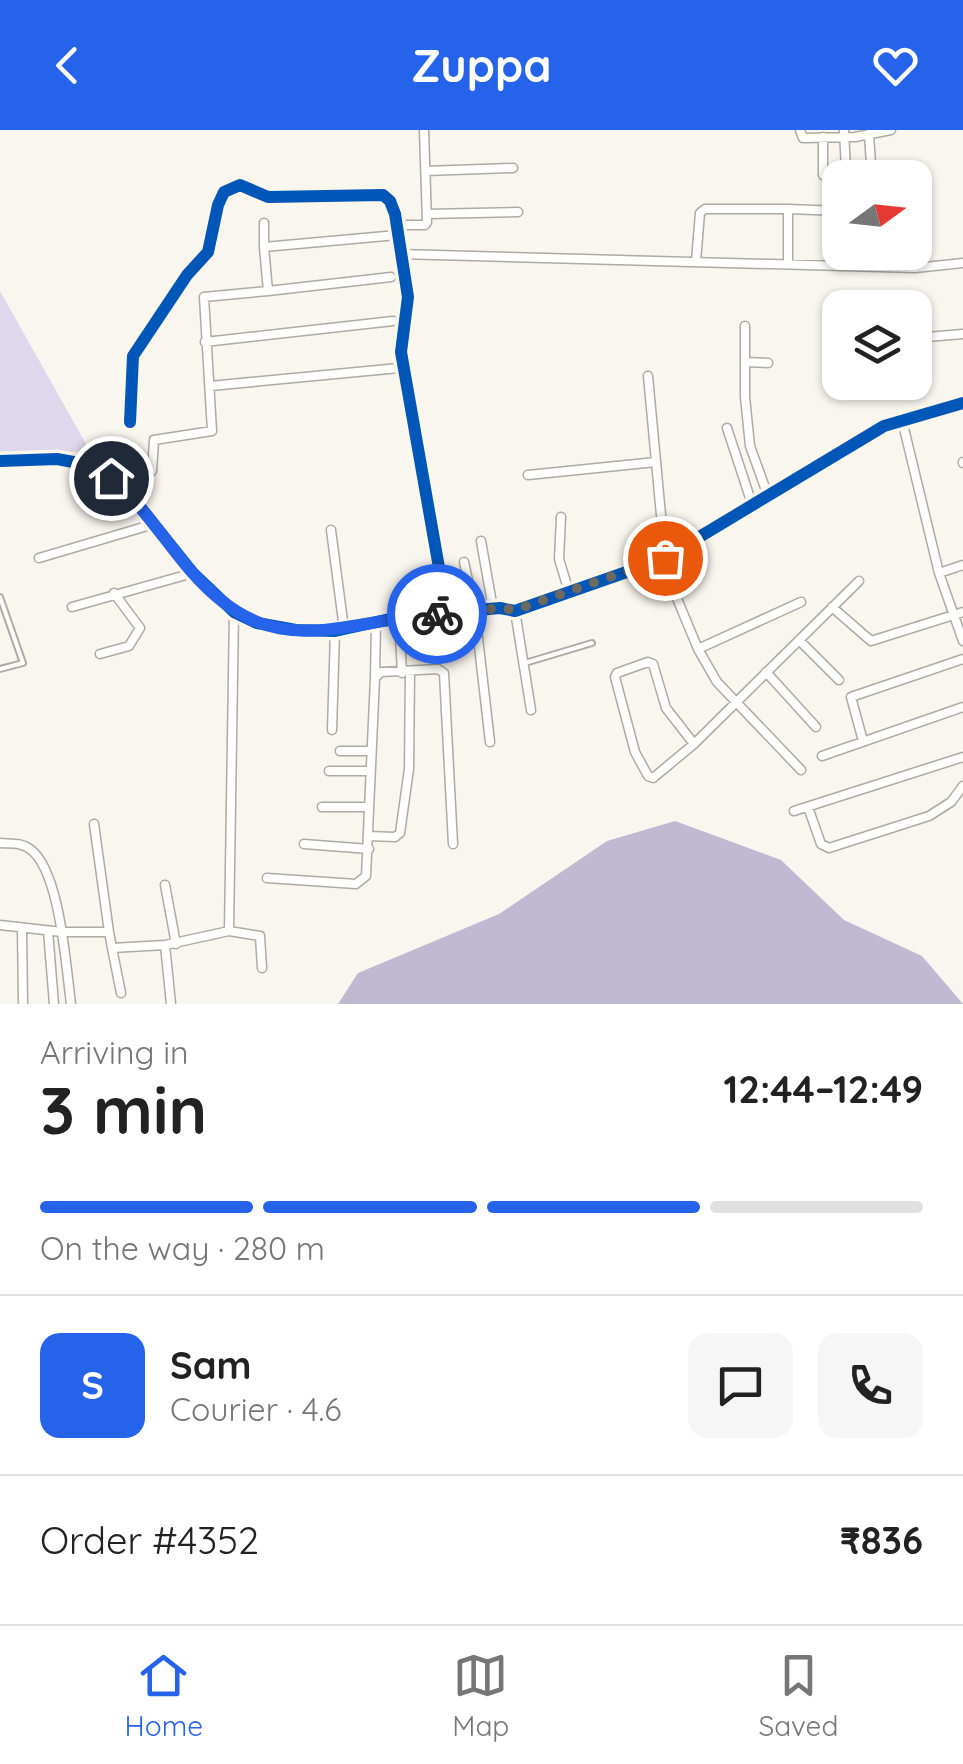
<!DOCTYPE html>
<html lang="en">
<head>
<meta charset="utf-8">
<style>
  body { margin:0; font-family:Quicksand,sans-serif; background:#f6f6f6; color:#222; height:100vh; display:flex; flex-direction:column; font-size:38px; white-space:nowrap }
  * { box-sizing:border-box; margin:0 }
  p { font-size:32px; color:#767676 }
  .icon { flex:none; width:55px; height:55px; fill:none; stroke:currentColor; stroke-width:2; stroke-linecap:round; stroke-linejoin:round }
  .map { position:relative; height:874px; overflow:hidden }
  .details { display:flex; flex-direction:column; background:#fff; flex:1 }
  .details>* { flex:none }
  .needle { width:65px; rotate:75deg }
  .controls { position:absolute; left:822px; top:30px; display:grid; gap:20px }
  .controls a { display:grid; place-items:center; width:110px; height:110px; border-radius:20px; background:#fff; box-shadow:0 2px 8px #0004; font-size:50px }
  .pin { position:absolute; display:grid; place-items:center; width:85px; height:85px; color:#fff; margin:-42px; border:5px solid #fff; border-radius:50%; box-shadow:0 2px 10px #0007 }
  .courier { position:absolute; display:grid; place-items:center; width:100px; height:100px; margin:-50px; border:8px solid #2563eb; border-radius:50%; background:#fff; color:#222; box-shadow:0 2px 12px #0007 }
  .head em { font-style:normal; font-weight:700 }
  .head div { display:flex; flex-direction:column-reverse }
  .head { display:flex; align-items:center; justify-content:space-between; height:170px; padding:0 40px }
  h1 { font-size:65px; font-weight:700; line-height:75px }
  .bar { display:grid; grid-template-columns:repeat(4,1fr); gap:15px 10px; align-content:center; height:120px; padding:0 40px }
  .bar i { height:12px; border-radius:8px; background:#e0e0e0 }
  .bar .selected { background:#2563eb }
  .bar p { grid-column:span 4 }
  .line { display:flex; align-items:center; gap:25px; padding:0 40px; border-top:2px solid #e0e0e0 }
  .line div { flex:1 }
  .round { display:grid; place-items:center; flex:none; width:105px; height:105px; border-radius:20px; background:#f6f6f6 }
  header { display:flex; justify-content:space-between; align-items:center; height:130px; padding:0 40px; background:#2563eb; color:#fff; font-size:45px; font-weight:700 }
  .dock { display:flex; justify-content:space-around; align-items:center; height:140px; border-top:2px solid #e0e0e0; background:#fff; font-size:28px; color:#767676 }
  .dock a { display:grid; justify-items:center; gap:5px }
  .dock .selected { color:#2563eb }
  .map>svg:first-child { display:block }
  .forest { fill:#dfd8ec }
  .water { fill:#c1b9d2 }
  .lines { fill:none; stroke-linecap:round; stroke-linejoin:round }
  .service-casing { stroke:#afaaa3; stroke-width:8 }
  .minor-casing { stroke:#afaaa3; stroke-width:11 }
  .tertiary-casing { stroke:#afaaa3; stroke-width:14 }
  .service { stroke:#fefefd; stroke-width:4 }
  .minor { stroke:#fefefd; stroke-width:8 }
  .tertiary { stroke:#fefefd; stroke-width:10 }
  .cycleway-casing { stroke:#fdf6eb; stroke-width:19 }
  .cycleway { stroke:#0057b8; stroke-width:12 }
  .done { stroke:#6e695f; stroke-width:10; stroke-dasharray:0 18 }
  .route { stroke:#2563eb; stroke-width:12 }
</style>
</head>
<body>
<header><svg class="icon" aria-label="back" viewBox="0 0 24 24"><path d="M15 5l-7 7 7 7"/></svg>Zuppa<svg class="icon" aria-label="heart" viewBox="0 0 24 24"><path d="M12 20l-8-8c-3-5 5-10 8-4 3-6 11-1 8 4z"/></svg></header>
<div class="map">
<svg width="963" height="874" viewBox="0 0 963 874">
  <rect width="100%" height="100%" fill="#f9f5ef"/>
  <path class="forest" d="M0,161L90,321L0,326Z"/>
  <path class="water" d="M675,691L781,730L844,790L922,826L963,874H338L358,843L499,784L607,711Z"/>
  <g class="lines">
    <defs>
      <path id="service" d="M0,467L23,533L0,539
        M525,533L592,513"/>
      <path id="minor" d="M800,0L803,8L855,7L891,0
        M844,0L846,40
        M869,4L871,35
        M823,7V45
        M426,41L513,38
        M427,84L518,82
        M264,93V117
        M397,95H425L427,92L424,0
        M399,124L915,138L963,133
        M696,131L700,83L705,79H788
        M788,133V79L840,81
        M268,161L391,147
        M745,196V267L750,316L768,366
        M915,208L963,204
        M205,212L393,191
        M745,232L768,233
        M648,246L665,428
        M210,256L399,238
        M902,290L939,443L963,511
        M130,292L133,226L187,145L208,122L218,75L224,62L240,55L268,67L383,65L390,71L395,84L408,167L401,222L447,483
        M727,298L752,374
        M963,332V333
        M528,345L656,332
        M127,361L152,341L154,310L212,301L204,167L268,161L264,117L397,105
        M561,387L559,429L569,462
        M331,400L344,499
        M481,411L493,479
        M39,428L154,394
        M661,430L698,519L717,552L801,640
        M464,432L475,482L490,612
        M939,443L963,435
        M72,477L193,443
        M832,477L871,511L963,482
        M515,481L531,580
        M399,487L402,543
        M799,510L839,550
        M698,519L801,472
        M100,524L129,516L140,498L114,463
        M766,542L816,597
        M375,548L376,493
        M332,600L335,501
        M863,611L851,567L963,529
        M694,614L666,578L653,534L648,532L617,543L615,547L635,622L648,646L653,648L694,614L859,451
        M340,621H370
        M822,626L963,577
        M329,641H369
        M322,677H368
        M808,677L821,714L829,718L929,686L951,672L963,656
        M794,681L963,627
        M94,694L109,802
        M369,706L395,707L400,703L409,639L410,542
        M0,713C10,714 21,712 30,719C60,740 66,837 71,874
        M304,714L369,719
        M267,748L356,754L366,746L375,548L381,542L438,539L444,543L453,714
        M165,755L176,814
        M0,795L62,802H109L112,818L165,815L229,801L234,482
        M22,799L23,874
        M48,801L54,874
        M229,801L260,806L262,838
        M165,815L171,874
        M112,818L121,863"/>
      <path id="tertiary" d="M0,331L57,329L95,336L127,361L193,443L234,482L257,493L296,500L335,501L399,487L500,478L515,481L661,430L884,296L963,273"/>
    </defs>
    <use href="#service" class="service-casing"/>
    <use href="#minor" class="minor-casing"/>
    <use href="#tertiary" class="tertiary-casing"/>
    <use href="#service" class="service"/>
    <use href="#minor" class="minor"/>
    <use href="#tertiary" class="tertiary"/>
    <defs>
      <path id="cycleway" d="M130,292L133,226L187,145L208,122L218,75L224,62L240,55L268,67L383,65L390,71L395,84L408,167L401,222L447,483
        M0,331L57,329L95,336L127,361L193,443L234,482L257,493L296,500L335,501L399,487L500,478L515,481L661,430L884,296L963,273"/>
    </defs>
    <use href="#cycleway" class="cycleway-casing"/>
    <use href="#cycleway" class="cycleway"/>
  </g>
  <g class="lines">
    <path class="done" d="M437,484L500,478L515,480L665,428"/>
    <path class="route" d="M111,348C143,374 164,410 191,441C272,535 334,492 437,484"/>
  </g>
</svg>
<div class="controls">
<a><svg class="needle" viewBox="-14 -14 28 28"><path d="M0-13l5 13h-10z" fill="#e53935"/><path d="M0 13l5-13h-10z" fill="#767676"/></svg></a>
<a><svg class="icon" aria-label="layers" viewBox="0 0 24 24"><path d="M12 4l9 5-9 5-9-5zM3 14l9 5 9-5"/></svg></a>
</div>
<div class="pin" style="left:665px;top:428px;background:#ea580c"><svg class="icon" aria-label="bag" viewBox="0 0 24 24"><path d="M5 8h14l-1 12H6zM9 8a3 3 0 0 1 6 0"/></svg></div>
<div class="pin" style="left:111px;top:348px;background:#1f2937"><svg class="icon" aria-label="home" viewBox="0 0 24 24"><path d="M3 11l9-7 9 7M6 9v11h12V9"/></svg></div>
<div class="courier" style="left:437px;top:484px"><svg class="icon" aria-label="bike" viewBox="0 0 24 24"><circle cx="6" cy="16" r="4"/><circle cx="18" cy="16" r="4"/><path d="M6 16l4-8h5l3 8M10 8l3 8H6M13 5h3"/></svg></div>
</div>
<section class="details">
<div class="head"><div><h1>3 min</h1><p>Arriving in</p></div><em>12:44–12:49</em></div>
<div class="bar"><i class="selected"></i><i class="selected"></i><i class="selected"></i><i></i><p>On the way · 280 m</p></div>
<div class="line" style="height:180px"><b class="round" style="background:#2563eb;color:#fff">S</b><div><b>Sam</b><p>Courier · 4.6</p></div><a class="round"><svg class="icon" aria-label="chat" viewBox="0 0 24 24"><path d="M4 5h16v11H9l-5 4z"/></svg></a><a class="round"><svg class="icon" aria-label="phone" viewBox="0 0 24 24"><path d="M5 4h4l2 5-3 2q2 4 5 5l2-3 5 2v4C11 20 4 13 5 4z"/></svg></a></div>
<div class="line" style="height:130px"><div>Order #4352</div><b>₹836</b></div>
</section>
<nav class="dock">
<a class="selected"><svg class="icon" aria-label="home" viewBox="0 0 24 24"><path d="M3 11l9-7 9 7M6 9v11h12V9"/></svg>Home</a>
<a><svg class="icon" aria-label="map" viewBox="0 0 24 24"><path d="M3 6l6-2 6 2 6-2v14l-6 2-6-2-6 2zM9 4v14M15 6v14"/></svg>Map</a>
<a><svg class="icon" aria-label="saved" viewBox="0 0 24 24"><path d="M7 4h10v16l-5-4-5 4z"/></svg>Saved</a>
</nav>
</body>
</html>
